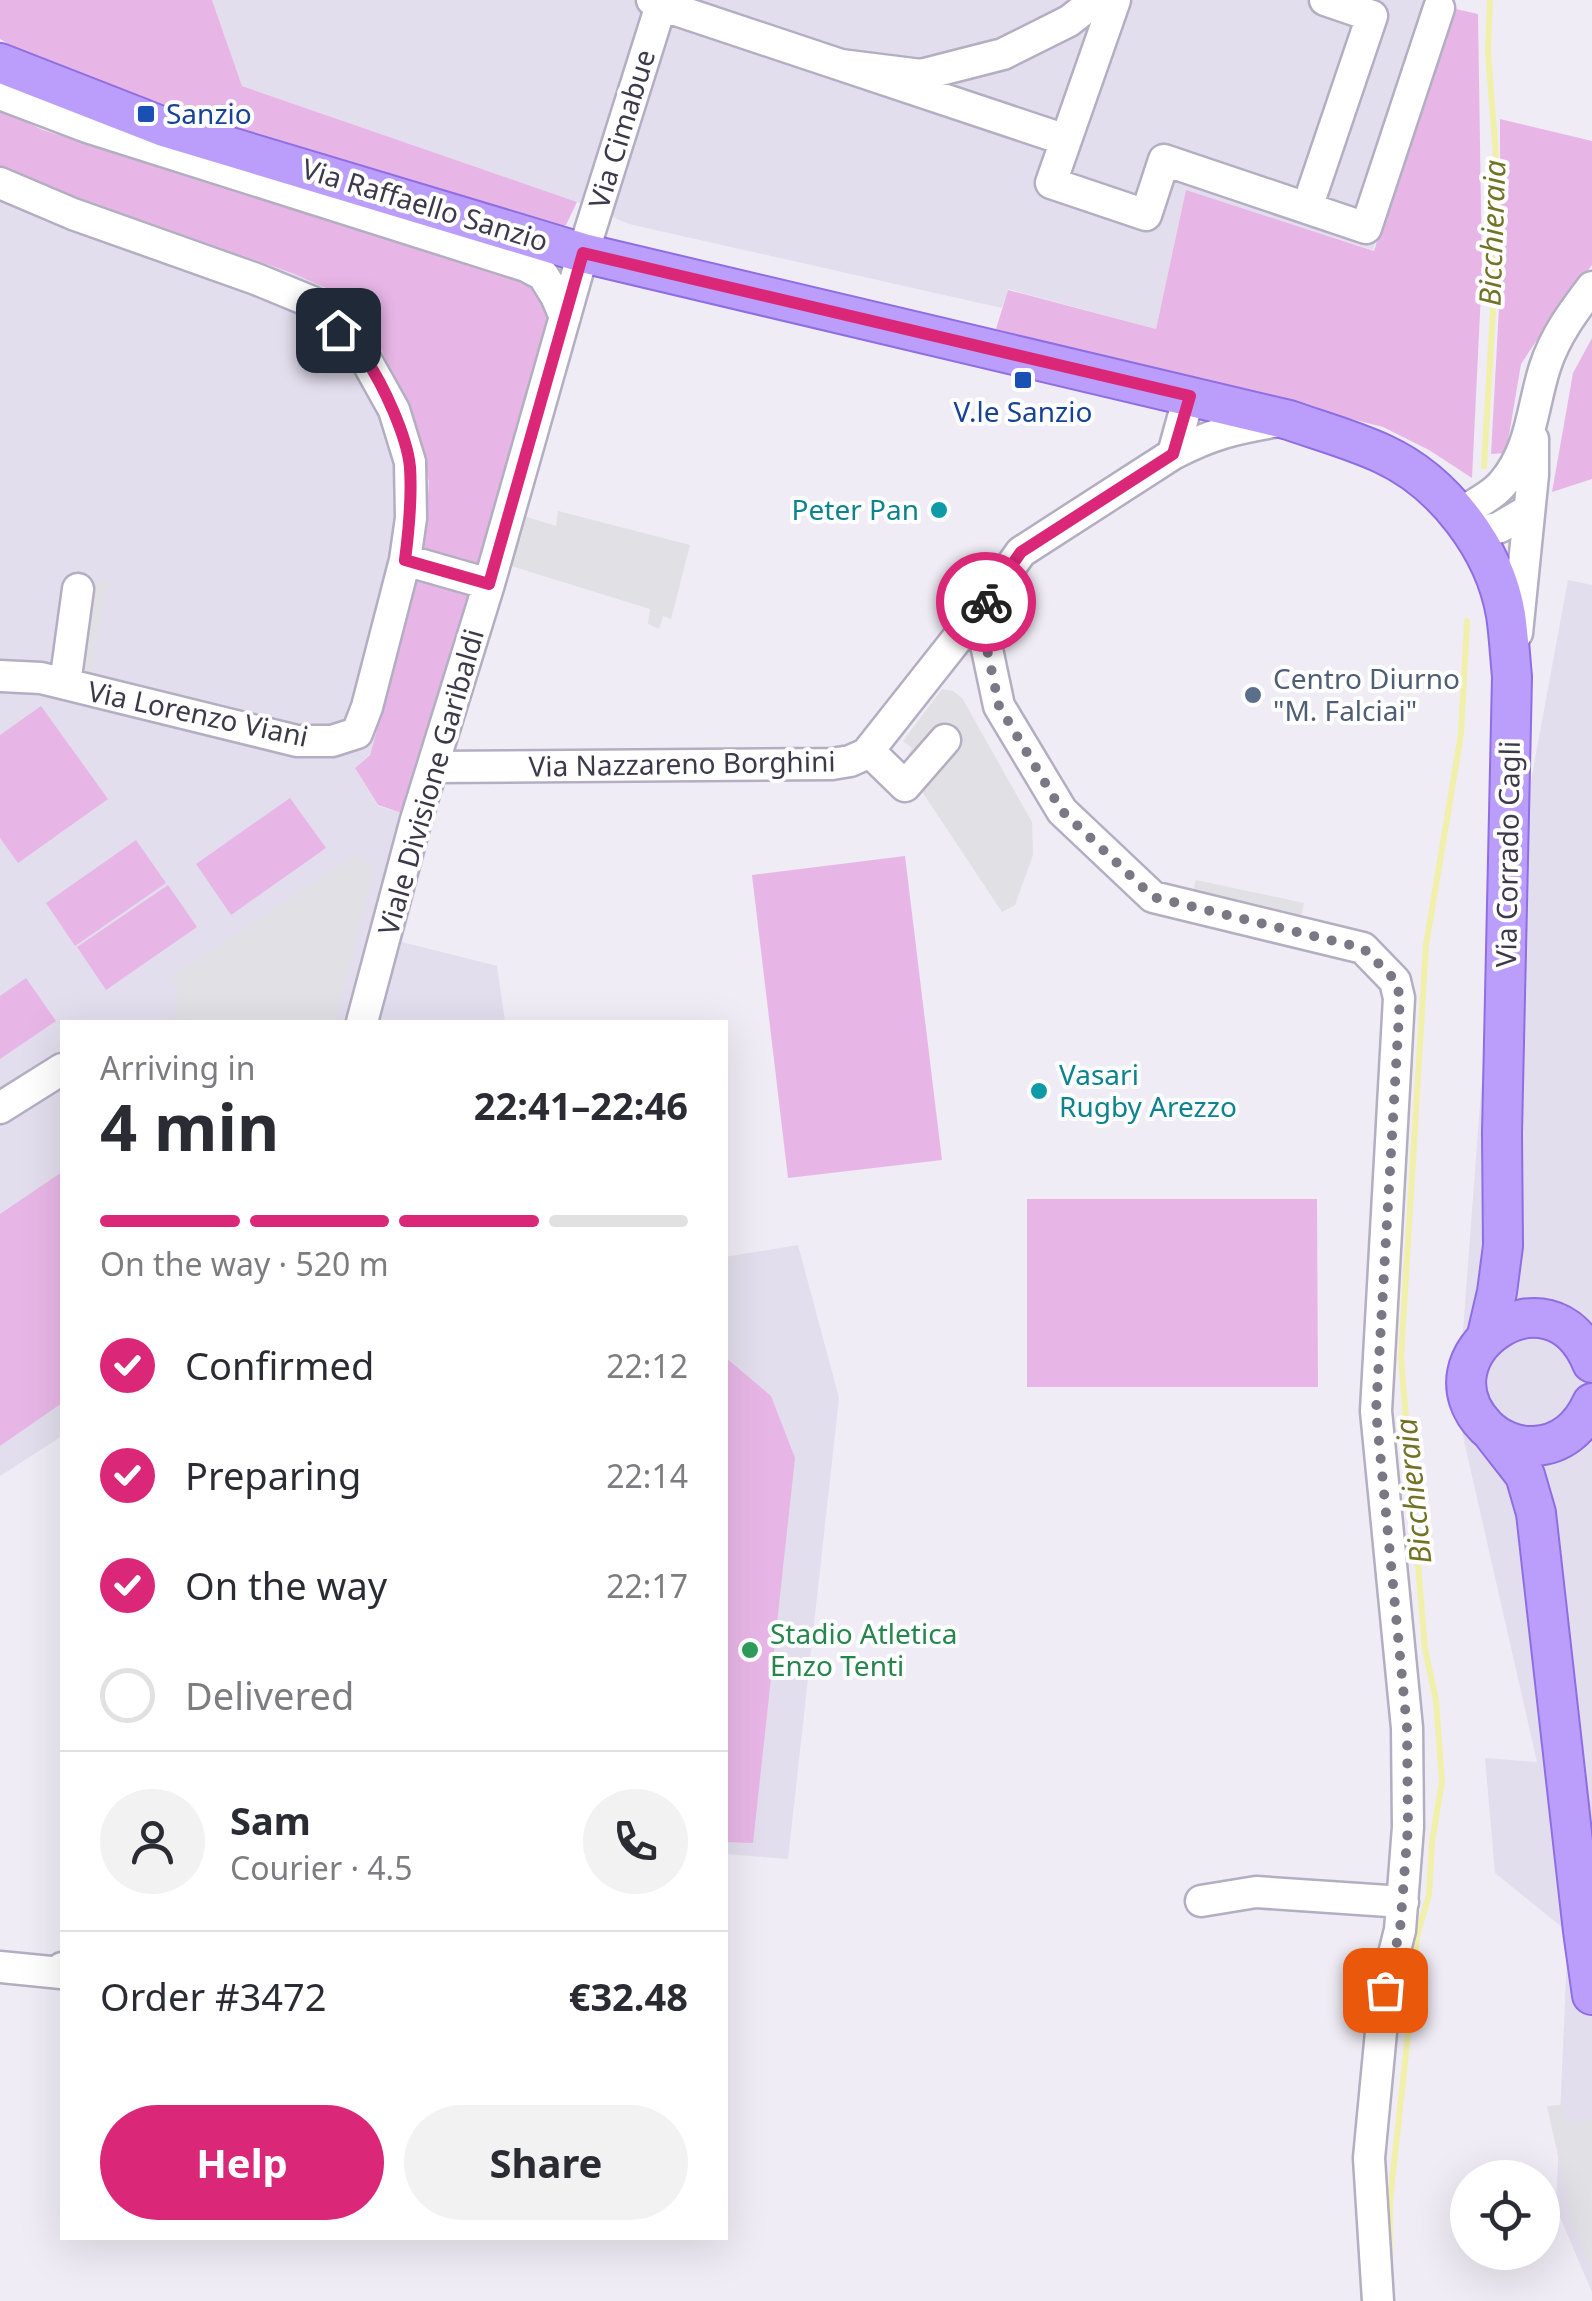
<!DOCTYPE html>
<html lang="en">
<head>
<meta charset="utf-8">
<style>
  body { margin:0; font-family:"Noto Sans",sans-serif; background:#f2f2f3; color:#2b2b33; height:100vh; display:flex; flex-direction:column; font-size:38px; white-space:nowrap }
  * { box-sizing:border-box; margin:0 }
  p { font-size:32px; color:#7c7c81 }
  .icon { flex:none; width:55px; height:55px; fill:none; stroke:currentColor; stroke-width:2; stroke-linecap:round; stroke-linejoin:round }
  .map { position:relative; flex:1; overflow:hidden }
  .details { position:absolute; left:60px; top:1020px; width:668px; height:1220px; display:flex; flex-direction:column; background:#fff; border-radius:0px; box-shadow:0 10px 40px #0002 }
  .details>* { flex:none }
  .fabs { position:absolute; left:1450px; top:2160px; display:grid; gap:20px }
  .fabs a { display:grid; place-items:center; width:110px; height:110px; border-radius:50%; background:#fff; box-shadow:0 10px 40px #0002; font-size:50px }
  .pin { position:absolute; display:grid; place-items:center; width:85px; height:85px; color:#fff; margin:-42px; border-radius:20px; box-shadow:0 5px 15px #0006 }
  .courier { position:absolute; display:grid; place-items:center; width:100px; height:100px; margin:-50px; border:8px solid #db2777; border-radius:50%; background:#fff; color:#222; box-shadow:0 2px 12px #0007 }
  .head em { font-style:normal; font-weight:700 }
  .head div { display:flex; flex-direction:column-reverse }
  .head { display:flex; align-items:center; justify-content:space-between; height:170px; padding:0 40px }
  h1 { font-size:65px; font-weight:700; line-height:75px }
  .bar { display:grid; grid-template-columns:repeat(4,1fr); gap:15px 10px; align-content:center; height:120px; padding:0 40px }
  .bar i { height:12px; border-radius:8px; background:#e1e1e2 }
  .bar .current { background:#db2777 }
  .bar p { grid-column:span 4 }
  .line { display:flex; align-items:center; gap:25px; padding:0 40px; border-top:2px solid #e1e1e2 }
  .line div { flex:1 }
  .round { display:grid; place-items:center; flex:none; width:105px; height:105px; border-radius:52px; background:#f2f2f3 }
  ol { padding:0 40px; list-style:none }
  li { display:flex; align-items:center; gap:30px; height:110px }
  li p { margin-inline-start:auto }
  li .icon { padding:10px; border-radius:50%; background:#db2777; color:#fff; stroke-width:4 }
  li:last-child { color:#7c7c81 }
  li i { width:55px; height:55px; border:5px solid #e1e1e2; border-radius:50% }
  .primary-button { display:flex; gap:20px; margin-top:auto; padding:20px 40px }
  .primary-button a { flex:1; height:115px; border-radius:60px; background:#db2777; color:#fff; font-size:40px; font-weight:700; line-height:115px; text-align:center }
  .primary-button a+a { background:#f2f2f3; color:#2b2b33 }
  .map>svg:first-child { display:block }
  .residential { fill:#e2deed }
  .green { fill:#e8b6e6 }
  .parking { fill:#e1e0e4 }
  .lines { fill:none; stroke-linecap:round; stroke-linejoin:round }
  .stream { stroke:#f0f0aa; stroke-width:6 }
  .minor-casing { stroke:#b3aec1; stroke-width:35 }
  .major-casing { stroke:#8f6de2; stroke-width:42 }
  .minor { stroke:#fff; stroke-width:30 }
  .major { stroke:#bb9efc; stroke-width:38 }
  .done { stroke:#7b7886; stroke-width:10; stroke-dasharray:0 18 }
  .route { stroke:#db2777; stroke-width:12 }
  .transit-dot { fill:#1a4fb4; stroke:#fff; stroke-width:4 }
  .culture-dot { fill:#0f9aa8; stroke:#fff; stroke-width:4 }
  .service-dot { fill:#5c6f8a; stroke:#fff; stroke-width:4 }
  .leisure-dot { fill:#2e9e5b; stroke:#fff; stroke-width:4 }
  .labels { text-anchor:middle; stroke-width:8; stroke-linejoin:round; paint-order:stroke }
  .transit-label { font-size:28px; fill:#164399; stroke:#fff; text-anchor:start }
  .street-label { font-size:28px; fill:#3d394a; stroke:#fff }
  .culture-label { font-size:28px; fill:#0d838f; stroke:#fff; text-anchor:end }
  .service-label { font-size:28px; fill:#4e5e75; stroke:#fff; text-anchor:start }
  .leisure-label { font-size:28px; fill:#27864d; stroke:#fff; text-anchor:start }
  .water-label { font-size:30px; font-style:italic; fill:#737325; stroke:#fff }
</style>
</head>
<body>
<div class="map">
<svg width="1592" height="2301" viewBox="0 0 1592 2301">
  <rect width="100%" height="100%" fill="#efecf5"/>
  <path class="residential" d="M212,0H1447L1373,250L1186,191L1156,329L1008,289L1002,308L629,224L577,202L242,86Z
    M0,169L291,271L333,290L381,349L413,411L429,484L423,553L417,580L370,754L355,768L378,806L434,822L402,942L497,966L505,1022H62V1436L0,1476Z
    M1568,580L1592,585V2292L1556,2208L1568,1932L1495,1873L1485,1758L1537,1762L1457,1410L1486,1025Z
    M798,1245L839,1398L788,1859L725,1854V1257Z"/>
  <path class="green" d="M0,0H212L242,86L577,202L566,225L551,228L197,116L29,56L0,39Z
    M1451,8L1478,14L1482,272L1472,478L1429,450L1383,427L996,329L1008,290L1156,329L1186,190L1374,251Z
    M0,110L43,130L531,284L542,297L549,319L480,565L423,553L429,482L412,412L381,349L333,291L292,273L0,170Z
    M1500,119L1592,141V265L1560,305L1521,364L1506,453L1491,454L1500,289Z
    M1592,338V479L1552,492L1573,373Z
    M417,580L473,596L408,815L378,805L355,768L370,755Z
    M41,706L108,799L18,863L0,838V735Z
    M290,798L326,848L231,915L196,864Z
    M136,840L166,883L75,946L46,903Z
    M905,856L942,1160L788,1178L752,875Z
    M168,885L197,927L106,990L77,947Z
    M26,978L56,1021L0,1059V996Z
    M62,1172V1403L0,1446V1214Z
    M1027,1199H1317L1318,1387H1027Z
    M725,1357L771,1396L795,1458L753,1843L725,1842Z"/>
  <path class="parking" d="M558,511L690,545L671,619L663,616L659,629L648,624L650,609L508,565L524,516L556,526Z
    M108,579L90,674L205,698L201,717L89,691V674L67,670L78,589Z
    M942,689L953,691L962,698L1032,822L1033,855L1015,905L1002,912L903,763L912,748L903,741Z
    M358,854L366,867H374L335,1022H192L174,1017L179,989L169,979Z
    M1196,880L1304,903L1300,921L1192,894Z
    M1562,2105L1565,2123L1592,2119V2272L1573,2224L1547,2106Z"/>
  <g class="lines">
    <path class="stream" d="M1484,466L1495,276L1497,170L1488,52L1490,0
      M1390,2260V2201L1412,1997L1417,1936L1429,1895L1432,1842L1442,1781L1436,1701L1425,1649L1401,1358L1426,945L1461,734L1467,621"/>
    <defs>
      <path id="minor" d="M652,0L661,5L841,65L921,75L1003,54L1069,21L1096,0
        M841,65L1066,140L1051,183L1146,215L1164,160L1366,228L1439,8
        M0,94L87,127L526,266L543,275L556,296L565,317
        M1066,140L1115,0
        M0,183L73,214L256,279L312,302L365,358L394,410L410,462L411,518L405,560L489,584
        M1307,208L1372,16L1325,0
        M1189,396L1173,454L1021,552L979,611L999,706L1062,811L1153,897L1363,948L1395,981L1399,998L1376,1411L1407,1728L1408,1827L1400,1930L1385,1990L1369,2158L1378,2301
        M1173,454C1211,434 1236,428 1279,421
        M1459,514C1473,505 1493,496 1503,483C1532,449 1532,407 1545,367C1555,336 1573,312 1592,287
        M1475,534L1500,527L1529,510
        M1517,633L1533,475V439
        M0,676L41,678L297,741H332L357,733L367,707L405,560
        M65,684L78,589
        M869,751L905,786L945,740
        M434,767L832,764L850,761L866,754L979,611
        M362,1022L415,823L489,584L583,253L661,5
        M0,1108L62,1069
        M1201,1901L1256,1892L1403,1902
        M0,1967L61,1973L62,1968"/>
      <path id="major" d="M0,63L164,127L583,253L1289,420C1320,431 1353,440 1383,454C1444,482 1495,549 1506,615C1509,635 1510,656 1512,677L1502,1133L1503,1246L1497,1292L1487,1335
        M1592,1363C1550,1260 1416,1356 1486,1427C1498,1439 1516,1447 1534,1446C1562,1445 1581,1427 1592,1403
        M1493,1434L1525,1475L1536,1513L1583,1931L1592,1995"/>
    </defs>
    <use href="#minor" class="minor-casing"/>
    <use href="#major" class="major-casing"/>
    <use href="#minor" class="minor"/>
    <use href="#major" class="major"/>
  </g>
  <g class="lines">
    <path class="done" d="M986,602L979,611L999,706L1062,811L1153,897L1363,948L1396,981L1400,998L1376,1411L1407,1728L1408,1827L1400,1930L1385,1990"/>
    <path class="route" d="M338,330C347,339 358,348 365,358C383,384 407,436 410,467C412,498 409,529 405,560L489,584L583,253L1190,396L1173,454L1021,552L986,602"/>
  </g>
  <g class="transit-dot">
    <rect x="136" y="104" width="20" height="20" rx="5"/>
    <rect x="1013" y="370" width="20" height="20" rx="5"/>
  </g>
  <g class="culture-dot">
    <circle cx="939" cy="510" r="10"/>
    <circle cx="1039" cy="1091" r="10"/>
  </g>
  <circle class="service-dot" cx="1253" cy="695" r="10"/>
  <circle class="leisure-dot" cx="750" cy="1650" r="10"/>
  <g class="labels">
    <g class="transit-label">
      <text x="166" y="124">Sanzio</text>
      <text x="1023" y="422" text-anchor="middle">V.le Sanzio</text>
    </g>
    <g class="street-label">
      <text transform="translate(622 129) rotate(-73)" y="10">Via Cimabue</text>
      <text transform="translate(425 205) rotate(17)" y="10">Via Raffaello Sanzio</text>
      <text transform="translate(198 714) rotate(12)" y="10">Via Lorenzo Viani</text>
      <text transform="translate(682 764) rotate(-1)" y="10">Via Nazzareno Borghini</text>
      <text transform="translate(431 782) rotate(-74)" y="10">Viale Divisione Garibaldi</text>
      <text transform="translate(1508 854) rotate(-89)" y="10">Via Corrado Cagli</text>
    </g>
    <g class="culture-label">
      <text x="919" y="520">Peter Pan</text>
      <text x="1059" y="1085" text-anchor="start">Vasari<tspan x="1059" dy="32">Rugby Arezzo</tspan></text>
    </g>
    <g class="service-label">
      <text x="1273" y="689">Centro Diurno<tspan x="1273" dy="32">"M. Falciai"</tspan></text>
    </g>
    <g class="leisure-label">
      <text x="770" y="1644">Stadio Atletica<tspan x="770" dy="32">Enzo Tenti</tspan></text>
    </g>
    <g class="water-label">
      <text transform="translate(1493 233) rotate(-88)" y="10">Bicchieraia</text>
      <text transform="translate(1414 1491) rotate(-96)" y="10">Bicchieraia</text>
    </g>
  </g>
</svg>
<div class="fabs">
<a><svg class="icon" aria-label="locate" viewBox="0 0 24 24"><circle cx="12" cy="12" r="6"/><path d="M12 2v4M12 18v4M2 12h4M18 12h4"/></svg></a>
</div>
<div class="pin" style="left:1385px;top:1990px;background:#ea580c"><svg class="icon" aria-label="bag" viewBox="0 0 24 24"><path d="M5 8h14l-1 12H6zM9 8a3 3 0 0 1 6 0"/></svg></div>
<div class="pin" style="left:338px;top:330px;background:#1f2937"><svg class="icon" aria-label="home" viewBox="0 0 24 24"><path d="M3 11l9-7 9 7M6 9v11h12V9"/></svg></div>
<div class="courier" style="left:986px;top:602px"><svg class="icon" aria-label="bike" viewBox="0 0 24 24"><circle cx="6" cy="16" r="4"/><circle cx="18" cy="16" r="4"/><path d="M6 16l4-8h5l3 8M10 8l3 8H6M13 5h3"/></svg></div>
<section class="details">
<div class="head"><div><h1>4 min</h1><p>Arriving in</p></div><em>22:41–22:46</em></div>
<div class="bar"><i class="current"></i><i class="current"></i><i class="current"></i><i></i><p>On the way · 520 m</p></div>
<ol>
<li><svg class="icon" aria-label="check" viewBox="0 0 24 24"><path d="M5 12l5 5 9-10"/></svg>Confirmed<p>22:12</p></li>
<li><svg class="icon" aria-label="check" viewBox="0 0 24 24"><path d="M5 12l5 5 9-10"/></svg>Preparing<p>22:14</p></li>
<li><svg class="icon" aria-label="check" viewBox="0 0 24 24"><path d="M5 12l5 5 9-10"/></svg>On the way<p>22:17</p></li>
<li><i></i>Delivered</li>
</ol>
<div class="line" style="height:180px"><a class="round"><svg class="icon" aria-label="person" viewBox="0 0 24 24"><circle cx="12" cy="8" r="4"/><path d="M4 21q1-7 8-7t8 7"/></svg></a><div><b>Sam</b><p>Courier · 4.5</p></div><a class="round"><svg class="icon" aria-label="phone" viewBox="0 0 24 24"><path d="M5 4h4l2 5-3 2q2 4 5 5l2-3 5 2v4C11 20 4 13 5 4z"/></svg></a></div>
<div class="line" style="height:130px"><div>Order #3472</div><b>€32.48</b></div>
<div class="primary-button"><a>Help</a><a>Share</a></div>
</section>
</div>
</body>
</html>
